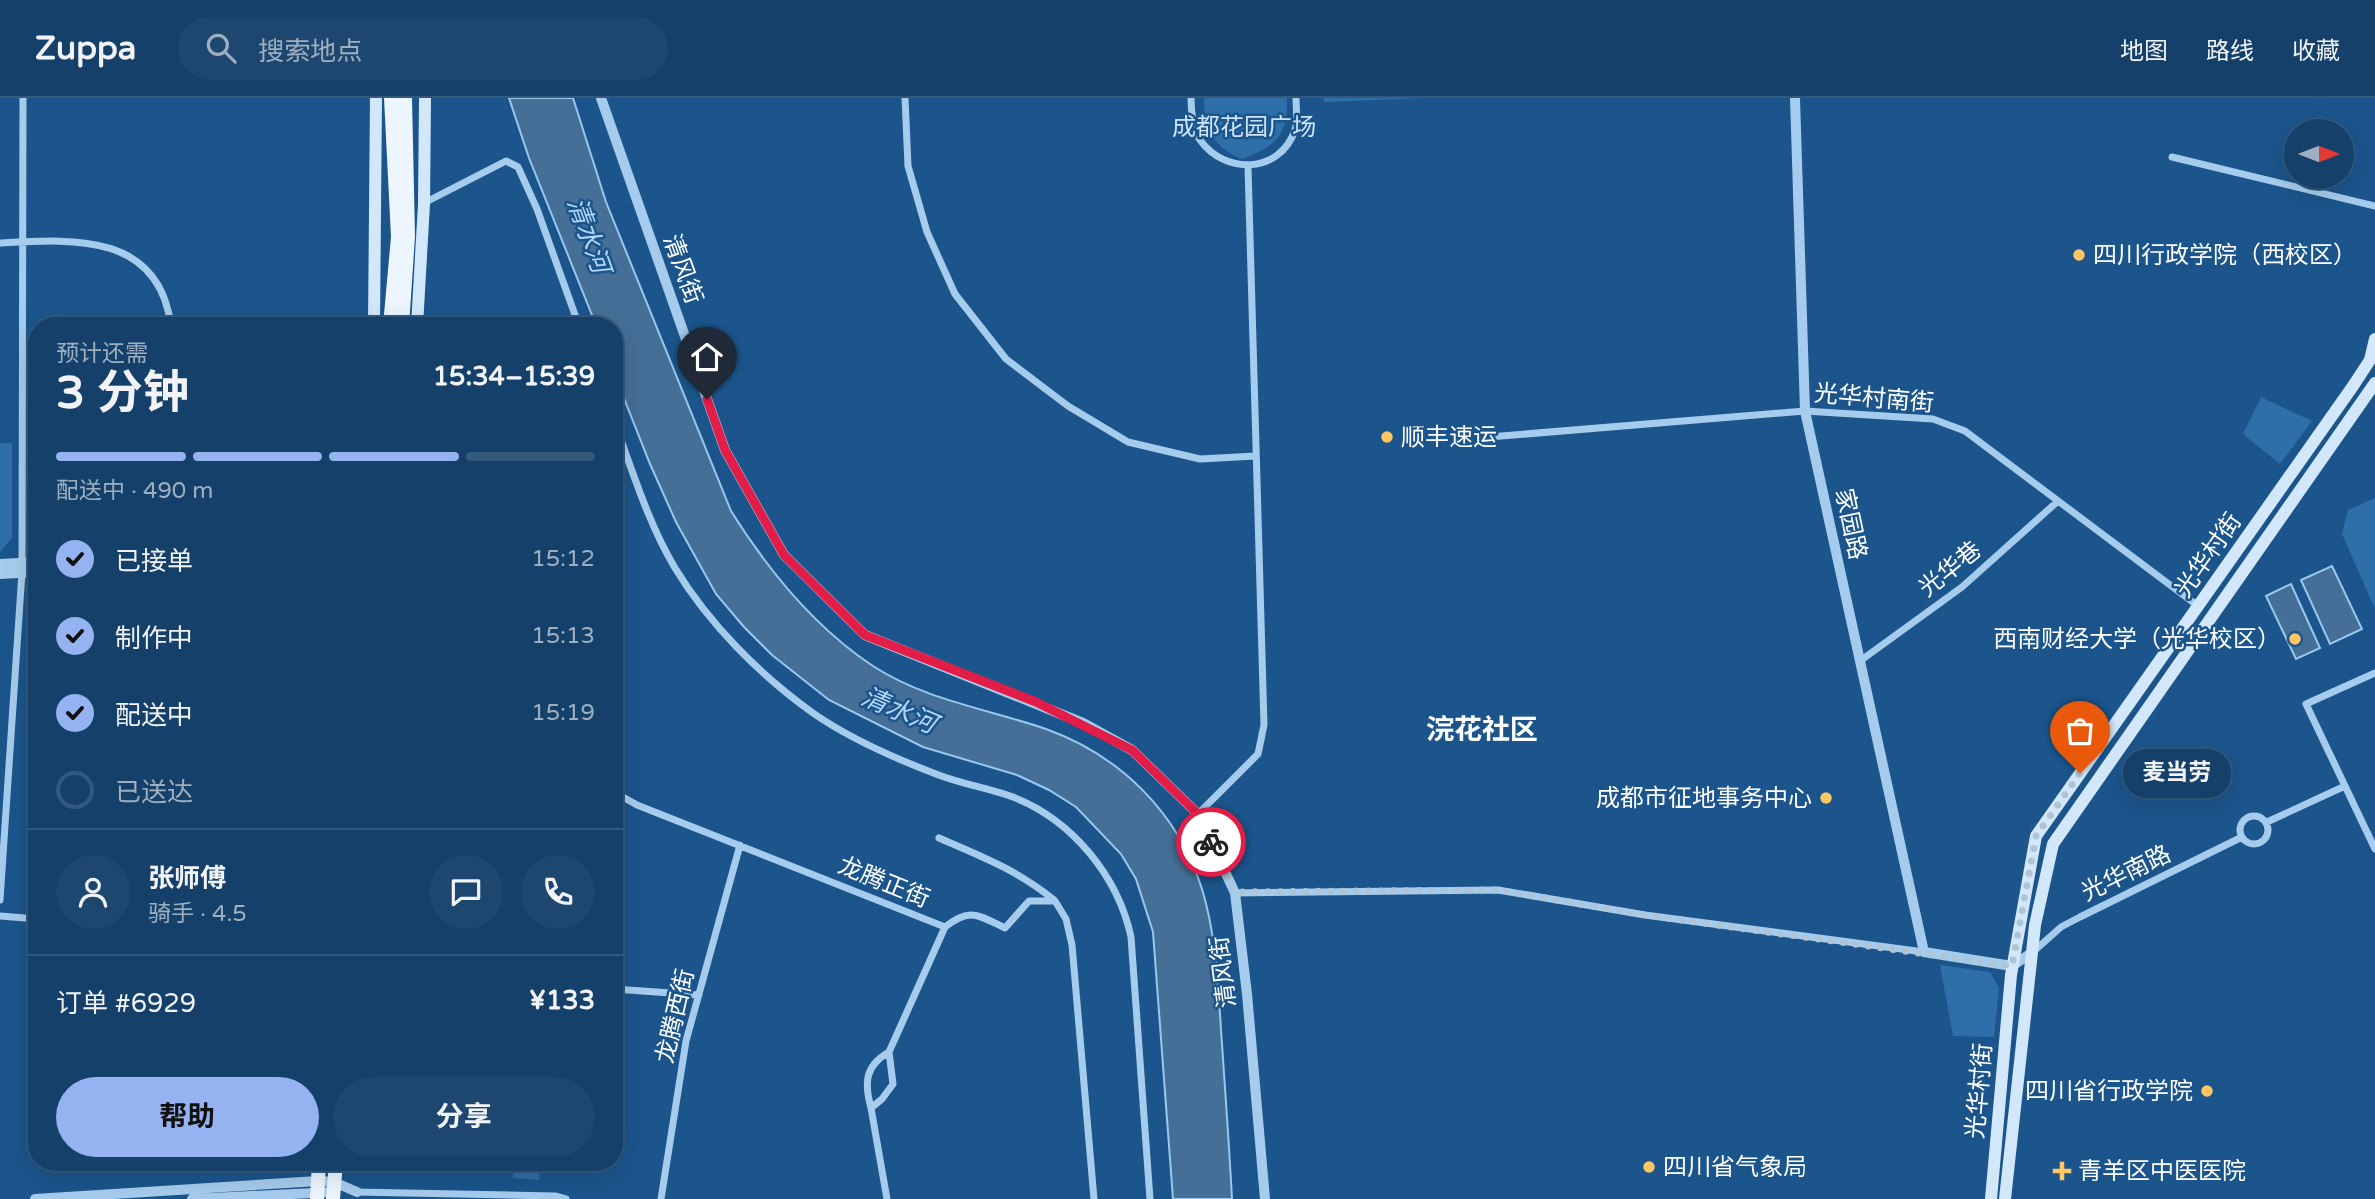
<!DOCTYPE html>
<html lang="zh">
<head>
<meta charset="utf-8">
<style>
  body { margin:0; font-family:"Varela Round","Noto Sans SC",sans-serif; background:#1d476f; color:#f1f3f6; height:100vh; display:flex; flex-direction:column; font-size:26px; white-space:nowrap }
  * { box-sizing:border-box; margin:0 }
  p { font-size:23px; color:#9dafc0 }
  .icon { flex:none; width:38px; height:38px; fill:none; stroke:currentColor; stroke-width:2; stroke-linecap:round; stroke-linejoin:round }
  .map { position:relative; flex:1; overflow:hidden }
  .side { position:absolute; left:28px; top:219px; width:595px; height:854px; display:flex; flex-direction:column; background:#144069; border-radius:28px; box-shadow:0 7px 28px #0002,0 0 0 2px #33597d }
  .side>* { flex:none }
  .needle { width:46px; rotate:90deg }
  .buttons { position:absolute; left:2284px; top:21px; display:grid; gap:14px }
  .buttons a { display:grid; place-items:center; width:70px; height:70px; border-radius:50%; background:#144069; box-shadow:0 7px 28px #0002,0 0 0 2px #33597d; font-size:35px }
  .pin { position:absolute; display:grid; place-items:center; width:60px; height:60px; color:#fff; margin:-72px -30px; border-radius:50% 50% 50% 0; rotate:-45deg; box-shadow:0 0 7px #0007 }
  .pin .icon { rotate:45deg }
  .courier { position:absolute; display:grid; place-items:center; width:70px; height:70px; margin:-35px; border:5px solid #e11d48; border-radius:50%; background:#fff; color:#222; box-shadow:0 2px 9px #0007 }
  .bubble { position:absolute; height:49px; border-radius:24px; background:#144069; box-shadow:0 7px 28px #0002,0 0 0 2px #33597d; font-size:23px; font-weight:700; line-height:49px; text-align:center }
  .overview em { font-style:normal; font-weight:700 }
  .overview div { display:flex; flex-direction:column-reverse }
  .overview { display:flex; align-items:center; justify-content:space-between; height:119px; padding:0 28px }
  h1 { font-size:46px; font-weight:700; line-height:52px }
  .bar { display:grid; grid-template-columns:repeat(4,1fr); gap:10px 7px; align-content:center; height:84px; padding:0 28px }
  .bar i { height:9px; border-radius:5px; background:#33597d }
  .bar .on { background:#95b2f1 }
  .bar p { grid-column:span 4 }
  .line { display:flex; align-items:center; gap:18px; padding:0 28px; border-top:2px solid #33597d }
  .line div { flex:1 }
  .round { display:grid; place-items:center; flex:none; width:74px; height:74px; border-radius:37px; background:#1d476f }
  ol { padding:0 28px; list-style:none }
  li { display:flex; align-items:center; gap:21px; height:77px }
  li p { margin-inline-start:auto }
  li .icon { padding:7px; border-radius:50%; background:#95b2f1; color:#111; stroke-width:4 }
  li:last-child { color:#9dafc0 }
  li i { width:38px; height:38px; border:4px solid #33597d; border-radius:50% }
  .action { display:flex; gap:14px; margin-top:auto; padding:14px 28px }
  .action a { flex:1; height:80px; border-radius:42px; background:#95b2f1; color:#111; font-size:28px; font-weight:700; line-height:80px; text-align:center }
  .action a+a { background:#1d476f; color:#f1f3f6 }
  header { display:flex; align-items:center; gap:42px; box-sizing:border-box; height:98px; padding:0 35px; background:#144069; border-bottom:2px solid #33597d }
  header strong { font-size:33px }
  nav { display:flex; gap:38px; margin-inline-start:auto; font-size:24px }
  .search { width:490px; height:63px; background:#1d476f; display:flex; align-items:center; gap:18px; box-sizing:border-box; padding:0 24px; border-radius:38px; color:#9dafc0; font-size:26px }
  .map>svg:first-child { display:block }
  .green { fill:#2e6faa }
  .water { fill:#456f96; stroke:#99c8ef; stroke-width:2 }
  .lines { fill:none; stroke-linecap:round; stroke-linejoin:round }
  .minor { stroke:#a6cced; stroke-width:7 }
  .tertiary { stroke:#a6cced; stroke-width:10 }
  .secondary { stroke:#d3e7fa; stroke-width:12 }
  .primary { stroke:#edf5ff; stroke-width:14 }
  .done { stroke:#afc4d7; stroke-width:7; stroke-dasharray:0 12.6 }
  .route { stroke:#e11d48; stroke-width:9 }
  .poi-dot { fill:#ffc663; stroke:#1b558c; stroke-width:2.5 }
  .labels { text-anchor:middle; stroke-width:5; stroke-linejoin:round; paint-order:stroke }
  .park-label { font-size:24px; fill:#cce4fa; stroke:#1b558c }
  .poi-label { font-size:24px; fill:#fff; stroke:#1b558c; text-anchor:start }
  .street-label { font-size:24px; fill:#fff; stroke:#1b558c }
  .water-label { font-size:26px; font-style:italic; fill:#b2d6f5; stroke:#1b558c }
  .quarter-label { font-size:28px; font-weight:bold; fill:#fff; stroke:#1b558c }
</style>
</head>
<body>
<header>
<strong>Zuppa</strong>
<div class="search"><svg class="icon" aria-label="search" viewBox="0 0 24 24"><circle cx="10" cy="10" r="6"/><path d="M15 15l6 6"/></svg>搜索地点</div>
<nav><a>地图</a><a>路线</a><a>收藏</a></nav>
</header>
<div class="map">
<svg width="2375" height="1101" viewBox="0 0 2375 1101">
  <rect width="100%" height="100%" fill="#1b558c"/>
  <path class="green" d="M1204,0H1287C1288,38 1276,48 1242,61C1213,49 1204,31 1204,0Z
    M1324,0H1425L1324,4Z
    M2261,299L2312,323L2280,366L2243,336Z
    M0,345H12V440L0,454Z
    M2375,400V511L2342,436L2348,412Z
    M1940,867L1990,874L1999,890L1994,939L1953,938Z
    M514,1064H541L539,1082L513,1080Z"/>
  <path class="water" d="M509,0H573L606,104L731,413C768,472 814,529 873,568C925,602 988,611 1046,631C1121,658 1178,715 1202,791C1216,837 1218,885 1221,932C1225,989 1229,1045 1232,1101H1173L1153,834L1136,781L1121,756L1076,709L1049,692L1017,677L923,649L829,602L772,557L744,529L716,496L676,424L650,366L614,275V228L596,227L529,60Z
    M2332,468L2362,531L2330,546L2301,482Z
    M2291,486L2320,550L2296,561L2266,498Z"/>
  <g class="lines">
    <path class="minor" d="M905,0L908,68L927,134L955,196L1006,261L1068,308L1128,344L1200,361L1256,358
      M1191,0C1191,12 1193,32 1200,42C1225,77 1280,76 1295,32C1298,23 1296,10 1296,0
      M2172,59L2375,108
      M424,105L506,63L518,69L537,111L579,228
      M0,145C72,141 159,134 171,228
      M614,323C632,371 648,425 675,470C709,526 760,577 813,615C850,641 894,660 936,676C961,686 988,690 1013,699C1072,722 1118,778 1131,839L1150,1101
      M1489,339L1805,313L1933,321L1965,333L2198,508
      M1860,563L1962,489L2058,403
      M2375,575L2306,606L2375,751
      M614,694L637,707L945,829L889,954L893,986L882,1001L871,1010L887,1101
      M1198,716L1258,656L1264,627L1248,69
      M2240 732a14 14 0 1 1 28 0a14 14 0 1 1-28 0Z
      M2267,724L2345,688
      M939,740C981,758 1019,773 1054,802
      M1235,795L1498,792L1645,817L1924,854
      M0,802L22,474L23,0
      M0,818L37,821
      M945,829C970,809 978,817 1005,830L1029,803H1055L1066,821L1072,847L1094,1101
      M2033,854L2061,829L2080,819L2242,739
      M614,891L699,897
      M871,1010C864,984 865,968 889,954
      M355,1094L555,1098L566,1101
      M661,1101L686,943L740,747"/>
    <path class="tertiary" d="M601,0L725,352L784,457L865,537L1083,625L1132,652L1198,716L1235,795L1247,896L1265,1101
      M1795,0L1805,313L1924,854L2012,868L2033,854
      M0,466L37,464
      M0,476L37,474
      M35,1101L318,1083L334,1084L357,1094
      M192,1101L333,1094"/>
    <path class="secondary" d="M374,228L376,0
      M417,228L424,106L425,0
      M1991,1101L2011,877L2036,738L2353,288L2370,262L2375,241
      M2005,1101L2035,827L2053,746L2375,285"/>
    <path class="primary" d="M390,228L398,139L391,0
      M402,228L408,138L405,0
      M317,1101L319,1064
      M333,1101L336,1064"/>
  </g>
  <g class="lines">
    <path class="done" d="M1211,744L1235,794L1498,792L1645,817L2012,868L2036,738L2080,675"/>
    <path class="route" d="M707,301L725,352L784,457L865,537L1036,604L1132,652L1198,716L1211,744"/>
  </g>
  <g class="poi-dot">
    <circle cx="2079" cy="157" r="7"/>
    <circle cx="1387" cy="339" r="7"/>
    <circle cx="2295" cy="541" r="7"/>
    <circle cx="1826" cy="700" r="7"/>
    <circle cx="2207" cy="993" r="7"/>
    <circle cx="1649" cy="1069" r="7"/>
    <path d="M2058.5 1062.5h7v7h7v7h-7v7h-7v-7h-7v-7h7z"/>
  </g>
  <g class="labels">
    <g class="park-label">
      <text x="1244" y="37">成都花园广场</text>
    </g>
    <g class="poi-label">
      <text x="2093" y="165">四川行政学院（西校区）</text>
      <text x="1401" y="347">顺丰速运</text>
      <text x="2281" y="549" text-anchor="end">西南财经大学（光华校区）</text>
      <text x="1812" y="708" text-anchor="end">成都市征地事务中心</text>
      <text x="2193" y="1001" text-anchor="end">四川省行政学院</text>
      <text x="1663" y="1077">四川省气象局</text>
      <text x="2078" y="1081">青羊区中医医院</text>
    </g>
    <g class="street-label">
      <text transform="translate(683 171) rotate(70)" y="8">清风街</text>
      <text transform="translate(1874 300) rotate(5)" y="8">光华村南街</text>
      <text transform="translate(1851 426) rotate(78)" y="8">家园路</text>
      <text transform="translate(2208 457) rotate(-55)" y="8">光华村街</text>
      <text transform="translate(1950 471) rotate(-39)" y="8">光华巷</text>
      <text transform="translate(2126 775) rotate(-26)" y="8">光华南路</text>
      <text transform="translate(884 784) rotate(22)" y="8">龙腾正街</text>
      <text transform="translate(1223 874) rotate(-97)" y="8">清风街</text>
      <text transform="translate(675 918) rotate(-77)" y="8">龙腾西街</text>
      <text transform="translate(1979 993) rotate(-85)" y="8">光华村街</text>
    </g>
    <g class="water-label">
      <text transform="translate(589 137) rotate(70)" y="9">清水河</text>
      <text transform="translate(899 612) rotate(23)" y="9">清水河</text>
    </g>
    <g class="quarter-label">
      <text x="1482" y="641">浣花社区</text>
    </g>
  </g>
</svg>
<div class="buttons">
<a><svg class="needle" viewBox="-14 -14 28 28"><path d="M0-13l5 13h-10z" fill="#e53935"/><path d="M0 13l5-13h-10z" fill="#9dafc0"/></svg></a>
</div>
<div class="pin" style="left:2080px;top:675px;background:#ea580c"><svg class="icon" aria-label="bag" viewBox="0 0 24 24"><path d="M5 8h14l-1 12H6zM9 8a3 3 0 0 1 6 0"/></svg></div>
<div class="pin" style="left:707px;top:301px;background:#1f2937"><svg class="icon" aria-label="home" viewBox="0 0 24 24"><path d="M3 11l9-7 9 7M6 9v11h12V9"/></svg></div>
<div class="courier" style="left:1211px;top:744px"><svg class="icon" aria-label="bike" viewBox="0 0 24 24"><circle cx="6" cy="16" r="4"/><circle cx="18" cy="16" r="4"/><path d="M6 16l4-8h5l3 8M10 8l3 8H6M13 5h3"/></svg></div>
<div class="bubble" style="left:2123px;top:651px;width:108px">麦当劳</div>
<section class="side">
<div class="overview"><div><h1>3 分钟</h1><p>预计还需</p></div><em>15:34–15:39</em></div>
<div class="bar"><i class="on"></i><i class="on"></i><i class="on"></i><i></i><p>配送中 · 490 m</p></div>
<ol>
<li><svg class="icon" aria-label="check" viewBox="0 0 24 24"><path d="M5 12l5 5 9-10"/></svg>已接单<p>15:12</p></li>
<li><svg class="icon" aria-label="check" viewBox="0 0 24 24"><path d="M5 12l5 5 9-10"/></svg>制作中<p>15:13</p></li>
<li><svg class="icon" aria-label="check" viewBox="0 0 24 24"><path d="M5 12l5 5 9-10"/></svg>配送中<p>15:19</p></li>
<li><i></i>已送达</li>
</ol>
<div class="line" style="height:126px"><a class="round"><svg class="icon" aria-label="person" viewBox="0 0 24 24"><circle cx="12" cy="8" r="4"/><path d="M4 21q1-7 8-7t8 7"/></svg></a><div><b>张师傅</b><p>骑手 · 4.5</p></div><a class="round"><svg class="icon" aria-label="chat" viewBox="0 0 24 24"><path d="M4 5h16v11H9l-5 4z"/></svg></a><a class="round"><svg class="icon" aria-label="phone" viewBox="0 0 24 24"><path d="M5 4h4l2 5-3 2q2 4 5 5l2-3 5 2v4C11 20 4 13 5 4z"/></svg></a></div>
<div class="line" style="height:91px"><div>订单 #6929</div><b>¥133</b></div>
<div class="action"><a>帮助</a><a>分享</a></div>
</section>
</div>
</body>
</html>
